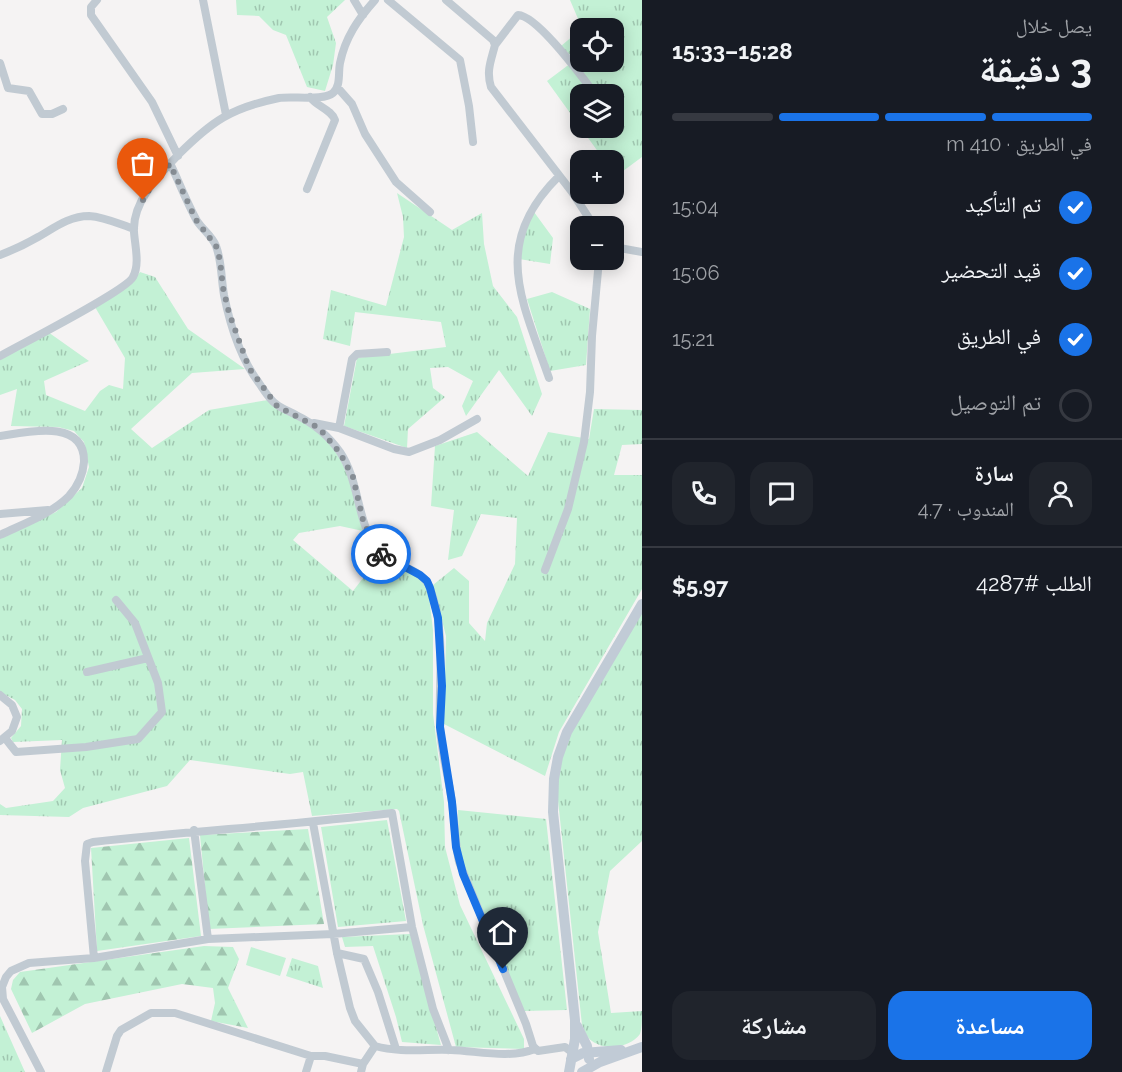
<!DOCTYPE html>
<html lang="ar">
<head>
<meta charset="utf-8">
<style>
  body { margin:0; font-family:Raleway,"Noto Naskh Arabic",sans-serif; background:#20242c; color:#f1f3f6; direction:rtl; height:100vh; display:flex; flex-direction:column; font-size:22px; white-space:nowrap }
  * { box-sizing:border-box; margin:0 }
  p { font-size:20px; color:#9ea1a6 }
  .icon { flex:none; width:33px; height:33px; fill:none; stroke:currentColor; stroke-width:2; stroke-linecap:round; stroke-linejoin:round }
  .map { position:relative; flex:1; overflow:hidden; direction:ltr }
  .drawer { display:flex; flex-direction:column; background:#171b24; width:480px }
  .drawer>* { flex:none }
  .fabs { position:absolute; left:570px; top:18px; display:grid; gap:12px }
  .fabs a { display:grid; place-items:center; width:54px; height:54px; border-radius:12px; background:#171b24; box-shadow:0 3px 15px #0003; font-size:30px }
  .pin { position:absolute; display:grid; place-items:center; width:51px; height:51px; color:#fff; margin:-62px -26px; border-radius:50% 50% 50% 0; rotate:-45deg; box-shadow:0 0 6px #0007 }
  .pin .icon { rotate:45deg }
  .courier { position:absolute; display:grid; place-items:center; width:60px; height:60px; margin:-30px; border:4px solid #1a73e8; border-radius:50%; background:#fff; color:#222; box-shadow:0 2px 8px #0007 }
  .headline em { font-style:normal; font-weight:700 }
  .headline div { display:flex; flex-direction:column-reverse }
  .headline { display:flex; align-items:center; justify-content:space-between; height:102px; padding:0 30px }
  h1 { font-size:39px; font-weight:700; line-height:45px }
  .bar { display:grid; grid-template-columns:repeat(4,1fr); gap:9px 6px; align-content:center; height:72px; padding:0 30px }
  .bar i { height:8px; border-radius:4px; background:#363941 }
  .bar .active { background:#1a73e8 }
  .bar p { grid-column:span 4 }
  .line { display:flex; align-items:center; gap:15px; padding:0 30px; border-top:2px solid #363941 }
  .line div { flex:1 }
  .round { display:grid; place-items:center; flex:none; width:63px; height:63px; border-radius:18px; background:#20242c }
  ol { padding:0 30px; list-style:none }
  li { display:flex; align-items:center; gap:18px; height:66px }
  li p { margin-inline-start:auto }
  li .icon { padding:6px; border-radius:50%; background:#1a73e8; color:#fff; stroke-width:4 }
  li:last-child { color:#9ea1a6 }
  li i { width:33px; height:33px; border:3px solid #363941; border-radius:50% }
  .primary-button { display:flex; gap:12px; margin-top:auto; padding:12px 30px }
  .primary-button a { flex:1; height:69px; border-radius:18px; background:#1a73e8; color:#fff; font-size:24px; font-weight:700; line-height:69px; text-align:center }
  .primary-button a+a { background:#20242c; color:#f1f3f6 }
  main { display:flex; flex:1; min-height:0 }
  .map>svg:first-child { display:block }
  .grass { fill:url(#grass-tufts); fill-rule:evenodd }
  .forest { fill:url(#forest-firs) }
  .park { fill:#c3f1d5 }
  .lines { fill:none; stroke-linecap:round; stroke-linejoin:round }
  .street { stroke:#c1cad2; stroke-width:8 }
  .secondary { stroke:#c1cbd6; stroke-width:10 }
  .done { stroke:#868d94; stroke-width:6; stroke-dasharray:0 10.8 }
  .route { stroke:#1a73e8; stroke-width:8 }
</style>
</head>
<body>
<main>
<section class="drawer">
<div class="headline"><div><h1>3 دقيقة</h1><p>يصل خلال</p></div><em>15:28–15:33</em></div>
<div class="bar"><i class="active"></i><i class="active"></i><i class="active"></i><i></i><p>في الطريق · 410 m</p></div>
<ol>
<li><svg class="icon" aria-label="check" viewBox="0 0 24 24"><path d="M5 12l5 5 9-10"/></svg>تم التأكيد<p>15:04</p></li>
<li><svg class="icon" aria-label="check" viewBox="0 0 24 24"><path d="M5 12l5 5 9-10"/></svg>قيد التحضير<p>15:06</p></li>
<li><svg class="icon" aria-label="check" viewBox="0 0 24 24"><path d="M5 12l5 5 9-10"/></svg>في الطريق<p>15:21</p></li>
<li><i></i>تم التوصيل</li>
</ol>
<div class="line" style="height:108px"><a class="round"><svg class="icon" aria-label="person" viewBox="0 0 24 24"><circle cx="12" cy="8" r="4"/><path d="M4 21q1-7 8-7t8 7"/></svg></a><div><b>سارة</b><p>المندوب · 4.7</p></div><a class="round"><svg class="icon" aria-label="chat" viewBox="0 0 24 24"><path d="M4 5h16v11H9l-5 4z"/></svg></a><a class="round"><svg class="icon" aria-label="phone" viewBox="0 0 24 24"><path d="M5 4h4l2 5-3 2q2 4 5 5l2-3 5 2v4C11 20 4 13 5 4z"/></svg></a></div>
<div class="line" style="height:78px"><div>الطلب #4287</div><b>$5.97</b></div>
<div class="primary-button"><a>مساعدة</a><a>مشاركة</a></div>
</section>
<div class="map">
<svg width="642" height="1072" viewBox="0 0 642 1072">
  <defs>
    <pattern id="grass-tufts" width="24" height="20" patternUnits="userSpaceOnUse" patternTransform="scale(1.5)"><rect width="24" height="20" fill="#c3f1d5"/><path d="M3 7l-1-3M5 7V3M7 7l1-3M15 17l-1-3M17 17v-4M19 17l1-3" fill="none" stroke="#a0c6b0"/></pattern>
    <pattern id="forest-firs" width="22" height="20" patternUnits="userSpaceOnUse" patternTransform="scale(1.5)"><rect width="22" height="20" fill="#c3f1d5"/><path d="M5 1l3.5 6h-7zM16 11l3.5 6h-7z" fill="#a0c6b0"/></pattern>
  </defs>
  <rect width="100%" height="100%" fill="#f5f3f3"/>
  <path class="grass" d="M236,0H345L327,17L336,43L333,65L325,91L307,87L286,35L273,30L259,16L237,15Z
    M570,0H642V157L615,177L614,174V160H604L547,81L575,60L561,46L580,30V62H614V28H582ZM580,94H614V128H580Z
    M397,193L452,230L482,213L484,244L493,286L517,317L542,394L532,416L499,370L466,416L462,406L473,381L448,367L430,368L433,388L445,397L408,429L407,448L344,426L357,358L446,347L441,322L355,312L350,346L323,339L331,290L386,306L404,237L403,217Z
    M534,212L553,238L550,264L519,259L524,232Z
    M140,272L155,277L188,329L245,369L192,373L131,429L152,448L209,410L268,400C282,415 296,415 311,426C346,451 353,491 363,531L340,526L299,533L293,540L353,591L377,560L416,575L424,581L429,596L433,630V714L444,802L445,847L460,905L524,1039V1049L456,1047L423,925L399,811L397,809L312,816L303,772L290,774L190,760L167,786L83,808L69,817L0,815V804L6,808L53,801L65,788L60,770L62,740L13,742L11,738L21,726L22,709L15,700L0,692V538L56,512L82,488L89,467L84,442L74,431L58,427L11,426L17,389L0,395V360L48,332L89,361L44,381L46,395L85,411L100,391L109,385L123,389L125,358L95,307C113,297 129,289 140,272Z
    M552,292L590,309L586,365L550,371L527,299Z
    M594,409L642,410V444L622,445L614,475H642V589L559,732L545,776L444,724L446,636L433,585L454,568L469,581V623L485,641L487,623L515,564L517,518L481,514L462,556L448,560L454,510L431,506L435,446L477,432L528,476L548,432L589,439Z
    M642,610V841L610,871L598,932L611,1013L642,1011C642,1018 642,1028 640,1034C630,1048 605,1051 592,1041C587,1038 585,1031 582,1025L557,791L558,769L574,725Z
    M458,810L546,819L567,1010L524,1011L462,864L459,844Z
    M387,820L406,921L338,927L321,827Z
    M410,934L441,1045L402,1042L396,1017L373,946L345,947L342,937Z
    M292,958L318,966L323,988L286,976Z
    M0,1016L25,1072H0Z"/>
  <path class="forest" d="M308,829L324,924L209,929L200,835Z
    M189,838L201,936L97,951L91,848Z
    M204,946L233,947L239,959L228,988L248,1028L211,1021L215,1003L213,988L182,984L85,1004L32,1033L11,989L13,980L20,972Z"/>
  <path class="park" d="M251,947L286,958L280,976L246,965Z"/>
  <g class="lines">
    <path class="street" d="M97,0L91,7V15L152,102L178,156
      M203,0L226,115
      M354,0L363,15
      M388,0L460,60L469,106L473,142
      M446,0L493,40L495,45C491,61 486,71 491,87L572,192L594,226
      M495,45L518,15C538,16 582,77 595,94
      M0,63L8,88L29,91L42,114H52L63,109
      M337,87L352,104L365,134L396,182L430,212
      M170,163C179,182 187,203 197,221C203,230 212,236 216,246C222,262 221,278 224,295C230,325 241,359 259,383C264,390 269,399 276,404C282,409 289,411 296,415C315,424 328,435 340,452C360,482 356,520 377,549C390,567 422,566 430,588C447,634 438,680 440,727C441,753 449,778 452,803C455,823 455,843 459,862L526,1024L533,1046L538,1051L565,1047L573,1053
      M307,189L335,120C331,109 317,107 310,97
      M614,247L642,252
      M0,255C13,250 26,244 38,237C54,228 69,216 89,216C105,217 119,224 134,229
      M0,356C21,344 126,291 133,277C140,264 135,246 134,232C132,202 159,175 178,155C212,121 231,108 279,98C293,96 324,101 333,93C341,86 338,73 340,63C345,38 358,19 375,0
      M549,378C522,300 490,244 559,176
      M314,423L339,428L394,449L409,452L440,440L477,419
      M339,428L352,359L357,354L387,352
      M0,436C27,432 85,418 84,462C83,476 78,486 69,496C51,514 23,524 0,535
      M0,514L48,510
      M545,570L568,509L584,442L590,392L592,336L599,260
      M87,672L148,658
      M0,695L12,705L17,717L12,731L0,741
      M5,738L16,752L86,747L138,739L162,712L158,683L135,623L116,600
      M313,823L337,953L350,1008L355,1021L375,1046C400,1053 426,1049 451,1050C478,1051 509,1059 535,1049
      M194,830L208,939
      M337,953L364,959L378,992L396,1049
      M94,958L85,861L87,844L93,842C193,831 292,825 392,813L412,927L433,1009L449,1050
      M363,1064L375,1046
      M41,1072L3,999L2,987L6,977L11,971L29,963L94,958L208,939L333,934L412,927
      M106,1072L117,1036L121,1030L151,1013H175L311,1056H325L363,1064L361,1072
      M306,1072L311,1056"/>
    <path class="secondary" d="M577,1026L587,1046L589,1059
      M571,1059L583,1053L621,1050
      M569,1072L575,1039V1020L553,812L554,779L558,757L567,732L642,604
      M582,1072L600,1062L642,1047"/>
  </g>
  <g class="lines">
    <path class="done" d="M143,200L153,183L170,164L196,220L216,246L220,260L223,288L229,313L249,368L277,406L319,428L340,453L353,477L363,520L372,541L381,554"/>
    <path class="route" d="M381,554L420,575L427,581L430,588L438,618L442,686L440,727L452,802L456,847L463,874L503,969"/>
  </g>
</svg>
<div class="fabs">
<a><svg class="icon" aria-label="locate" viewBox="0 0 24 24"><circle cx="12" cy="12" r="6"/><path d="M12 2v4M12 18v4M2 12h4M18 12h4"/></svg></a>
<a><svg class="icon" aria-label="layers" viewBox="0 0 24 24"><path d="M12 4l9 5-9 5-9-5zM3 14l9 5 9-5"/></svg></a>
<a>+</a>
<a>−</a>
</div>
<div class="pin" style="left:143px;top:200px;background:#ea580c"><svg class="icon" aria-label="bag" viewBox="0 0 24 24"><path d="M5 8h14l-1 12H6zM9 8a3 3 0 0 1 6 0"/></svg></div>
<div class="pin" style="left:503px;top:969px;background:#1f2937"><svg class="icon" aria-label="home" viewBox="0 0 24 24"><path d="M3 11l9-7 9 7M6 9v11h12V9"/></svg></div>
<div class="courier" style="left:381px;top:554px"><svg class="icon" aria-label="bike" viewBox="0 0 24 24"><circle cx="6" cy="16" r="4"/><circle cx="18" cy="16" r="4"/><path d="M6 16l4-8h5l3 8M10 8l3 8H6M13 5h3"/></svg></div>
</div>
</main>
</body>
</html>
